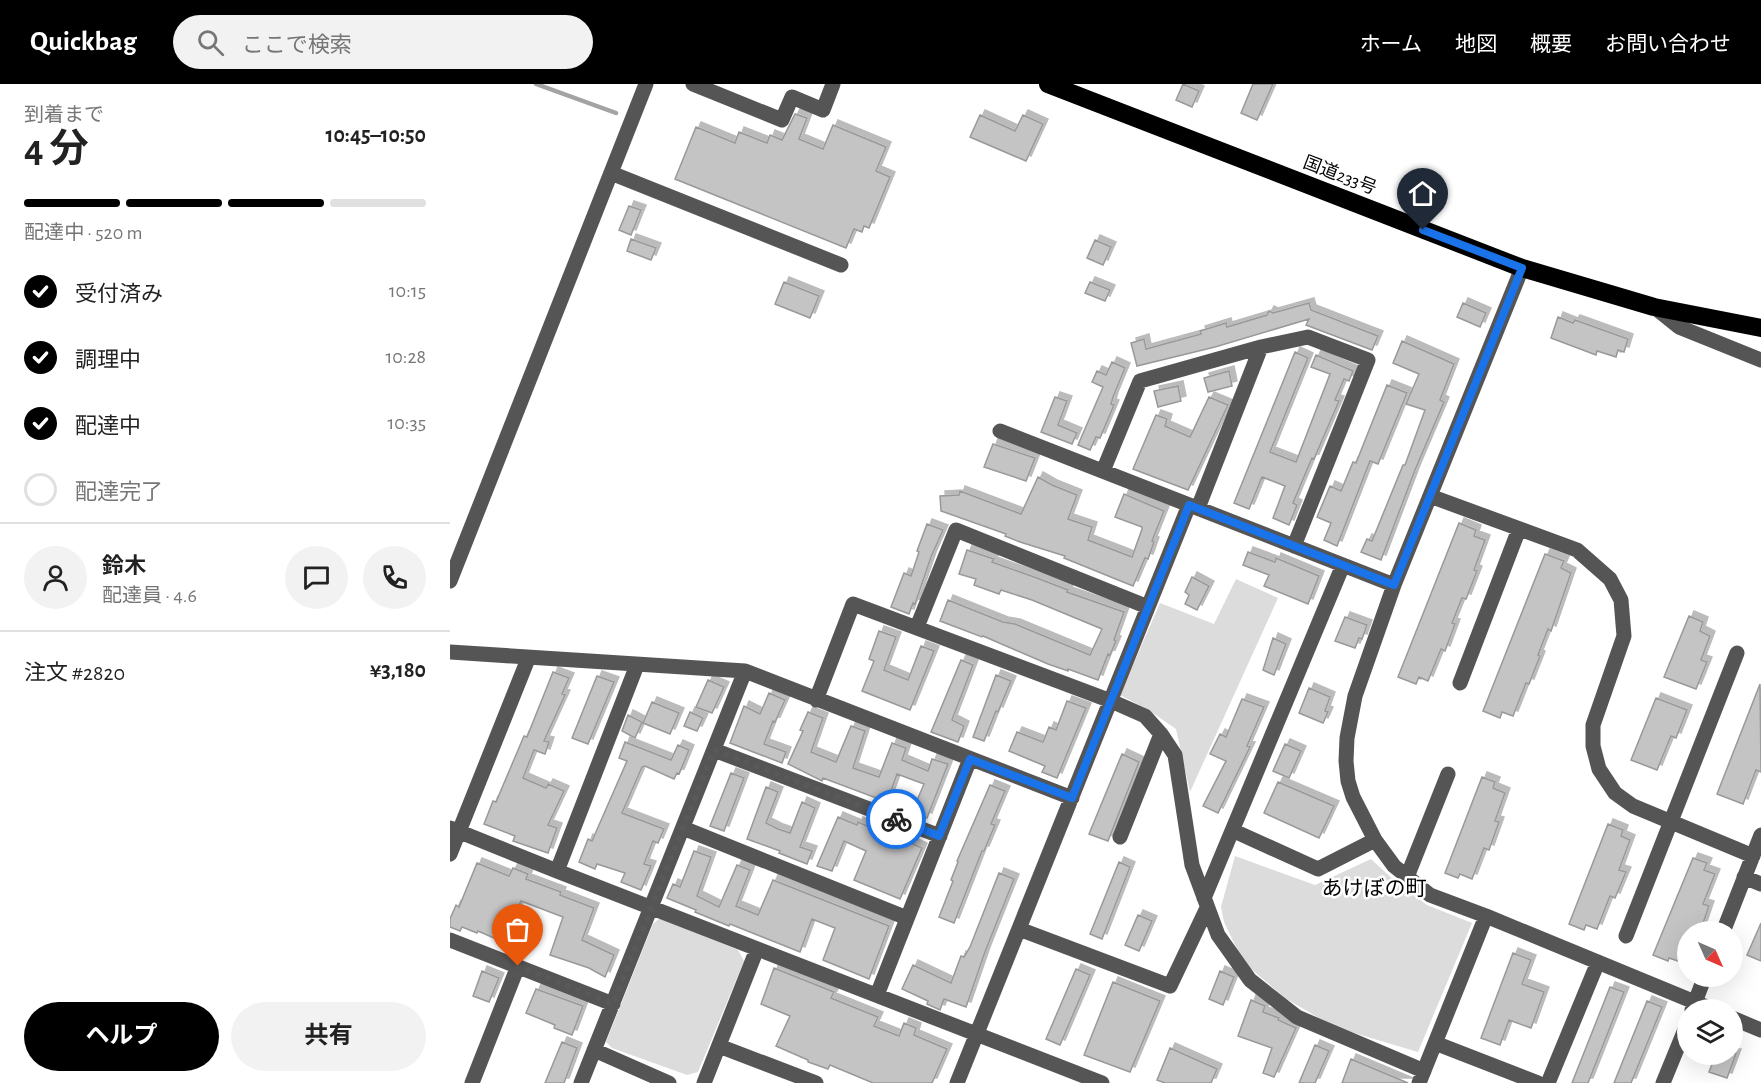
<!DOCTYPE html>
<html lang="ja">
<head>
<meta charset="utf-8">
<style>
  body { margin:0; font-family:"Alegreya Sans","Noto Sans JP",sans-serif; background:#f2f2f2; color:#222; height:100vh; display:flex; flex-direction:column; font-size:22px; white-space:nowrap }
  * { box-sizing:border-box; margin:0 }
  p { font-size:20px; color:#767676 }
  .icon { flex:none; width:33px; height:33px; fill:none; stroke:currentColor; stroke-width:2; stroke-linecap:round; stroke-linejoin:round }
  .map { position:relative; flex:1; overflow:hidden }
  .details { display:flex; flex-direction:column; background:#fff; width:450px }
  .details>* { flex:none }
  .needle { width:39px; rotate:135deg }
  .fabs { position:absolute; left:1227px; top:837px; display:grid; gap:12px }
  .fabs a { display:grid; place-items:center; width:66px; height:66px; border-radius:50%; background:#fff; box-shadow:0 6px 24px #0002; font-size:30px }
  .pin { position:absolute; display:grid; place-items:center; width:51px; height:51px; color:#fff; margin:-62px -26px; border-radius:50% 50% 50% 0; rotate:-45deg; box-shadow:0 0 6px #0007 }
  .pin .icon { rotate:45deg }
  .courier { position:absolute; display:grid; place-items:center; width:60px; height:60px; margin:-30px; border:4px solid #1a73e8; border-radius:50%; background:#fff; color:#222; box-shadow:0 2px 8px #0007 }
  .overview em { font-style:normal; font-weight:700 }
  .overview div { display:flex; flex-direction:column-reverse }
  .overview { display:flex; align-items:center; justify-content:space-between; height:102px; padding:0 24px }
  h1 { font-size:39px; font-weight:700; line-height:45px }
  .bar { display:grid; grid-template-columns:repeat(4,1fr); gap:9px 6px; align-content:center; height:72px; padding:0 24px }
  .bar i { height:8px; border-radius:4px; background:#e0e0e0 }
  .bar .on { background:#000 }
  .bar p { grid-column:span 4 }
  .line { display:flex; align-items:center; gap:15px; padding:0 24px; border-top:2px solid #e0e0e0 }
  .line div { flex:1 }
  .round { display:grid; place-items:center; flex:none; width:63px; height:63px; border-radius:32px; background:#f2f2f2 }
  ol { padding:0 24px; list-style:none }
  li { display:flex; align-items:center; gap:18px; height:66px }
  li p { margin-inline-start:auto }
  li .icon { padding:6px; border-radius:50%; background:#000; color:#fff; stroke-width:4 }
  li:last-child { color:#767676 }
  li i { width:33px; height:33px; border:3px solid #e0e0e0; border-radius:50% }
  .primary-button { display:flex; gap:12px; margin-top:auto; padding:12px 24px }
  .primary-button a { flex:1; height:69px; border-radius:36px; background:#000; color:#fff; font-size:24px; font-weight:700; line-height:69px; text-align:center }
  .primary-button a+a { background:#f2f2f2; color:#222 }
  header { display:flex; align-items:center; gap:36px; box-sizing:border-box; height:84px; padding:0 30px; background:#000; color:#fff }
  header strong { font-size:28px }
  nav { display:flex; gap:33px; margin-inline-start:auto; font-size:21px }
  .search { width:420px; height:54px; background:#f2f2f2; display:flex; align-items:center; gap:15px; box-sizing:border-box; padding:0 21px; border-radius:33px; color:#767676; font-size:22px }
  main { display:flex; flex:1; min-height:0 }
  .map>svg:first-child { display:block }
  .green { fill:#dcdcdc }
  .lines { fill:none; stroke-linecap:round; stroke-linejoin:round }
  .stream { stroke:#a3a3a3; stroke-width:4.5 }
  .building { fill:#c4c4c4; stroke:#999; stroke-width:1.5; filter:url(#shadow) }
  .minor { stroke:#555; stroke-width:15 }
  .highway { stroke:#000; stroke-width:18 }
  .done { stroke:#595959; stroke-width:6; stroke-dasharray:0 10.8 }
  .route { stroke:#1a73e8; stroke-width:8 }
  .labels { text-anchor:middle; stroke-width:5; stroke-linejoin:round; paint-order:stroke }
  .street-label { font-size:18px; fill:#000; stroke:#fff }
  .quarter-label { font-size:21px; fill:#000; stroke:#fff }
</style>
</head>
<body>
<header>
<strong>Quickbag</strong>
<div class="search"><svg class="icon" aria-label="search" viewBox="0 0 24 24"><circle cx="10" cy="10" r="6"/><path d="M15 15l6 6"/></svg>ここで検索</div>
<nav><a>ホーム</a><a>地図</a><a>概要</a><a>お問い合わせ</a></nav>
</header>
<main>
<section class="details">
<div class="overview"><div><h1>4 分</h1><p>到着まで</p></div><em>10:45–10:50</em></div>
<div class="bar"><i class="on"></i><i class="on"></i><i class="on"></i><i></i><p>配達中 · 520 m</p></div>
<ol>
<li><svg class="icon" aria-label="check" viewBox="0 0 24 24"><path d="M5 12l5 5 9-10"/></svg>受付済み<p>10:15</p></li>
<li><svg class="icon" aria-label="check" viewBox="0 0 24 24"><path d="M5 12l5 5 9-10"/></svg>調理中<p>10:28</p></li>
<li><svg class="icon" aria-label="check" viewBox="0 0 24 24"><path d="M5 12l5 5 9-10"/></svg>配達中<p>10:35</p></li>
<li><i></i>配達完了</li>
</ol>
<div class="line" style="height:108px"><a class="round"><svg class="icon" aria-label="person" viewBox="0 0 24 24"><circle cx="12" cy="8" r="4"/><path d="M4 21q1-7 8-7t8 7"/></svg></a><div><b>鈴木</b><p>配達員 · 4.6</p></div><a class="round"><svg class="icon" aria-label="chat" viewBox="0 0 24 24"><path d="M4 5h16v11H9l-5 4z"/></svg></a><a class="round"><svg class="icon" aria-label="phone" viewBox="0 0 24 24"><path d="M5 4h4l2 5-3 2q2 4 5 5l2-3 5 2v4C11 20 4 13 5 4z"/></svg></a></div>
<div class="line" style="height:78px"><div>注文 #2820</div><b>¥3,180</b></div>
<div class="primary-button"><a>ヘルプ</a><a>共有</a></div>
</section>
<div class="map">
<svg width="1311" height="999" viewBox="0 0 1311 999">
  <defs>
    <filter id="shadow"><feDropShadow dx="5" dy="-5" stdDeviation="0" flood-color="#0004"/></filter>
  </defs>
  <rect width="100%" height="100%" fill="#fff"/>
  <path class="green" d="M786,495L828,514L740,708L726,645L697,625L670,611L710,519L764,540Z
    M785,772L865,801L921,775L948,800L977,821L1022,839L968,968L884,943L835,914L793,878L774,838L771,823Z
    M210,834L288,866L294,877L248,988L237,991L162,964L156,958L203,840Z"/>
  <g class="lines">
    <path class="stream" d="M86,0L166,29"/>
  </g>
  <path class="building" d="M733,0L749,7L742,23L726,16Z
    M803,0H823L807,36L791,29Z
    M345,30L357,34L349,55L373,65L383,41L436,63L426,87L440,93L419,144L414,142L412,148L404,145L396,164L225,95L246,43L285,59L289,48L317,59L320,51L332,56Z
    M530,31L565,47L573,31L593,40L576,77L520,53Z
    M179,122L191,126L181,151L169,146Z
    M181,155L206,164L201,176L177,167Z
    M645,156L661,163L653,181L637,174Z
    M334,198L369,212L360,234L325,220Z
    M640,198L660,206L655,217L635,209Z
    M859,219L861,226L928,252L922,266L856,241L859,235L765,263L687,282L681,259L694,255L696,265L751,250L750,247L776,239L777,243L817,231L819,227L823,229Z
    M1013,219L1036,229L1030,243L1007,233Z
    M1108,233L1123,239L1125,236L1178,255L1174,268L1168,266L1166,273L1147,267L1146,271L1101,254Z
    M952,257L1004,280L990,316L994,318L965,386L931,476L911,468L917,455L922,457L953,381H955L975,326L956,320L969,290L943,279Z
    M845,268L858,274L820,368L846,378L880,290L861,283L866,271L903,287L899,297L894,295L885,316L889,317L864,375L862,374L843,419L847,421L839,441L823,434L835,402L812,393L799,425L784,419Z
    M662,278L675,284L663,313L661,320L664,321L650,354L646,353L640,366L628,361L653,303L642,298L647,287L656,291Z
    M779,287L782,302L758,308L754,294Z
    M937,301L957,309L928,380L920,377L887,462L874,456L881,439L867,433L880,402L891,407L903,378L906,379Z
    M728,302L731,317L708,323L704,307Z
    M605,313L617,317L608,341L627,349L622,360L591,348Z
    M759,313L778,321L738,406L683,385L706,331L717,335L715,342L740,353Z
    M543,360L585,374L576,397L534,383Z
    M588,393L602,401L627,411L618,435L642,443L638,456L682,473L692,445V443L665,433L674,410L714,427L702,457L704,458L698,475L695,474L683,502L614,474L615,472L570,458L555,452L556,450L491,427L490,412L509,411L510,407L571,430Z
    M1009,439L1026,446L1024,452L1035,456L1024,486L1027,487L1016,515L1012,514L1002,539L1005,540L995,567L991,565L978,597L969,593L966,600L948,593Z
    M477,440L493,446L481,473L465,520L463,519L459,530L441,523L454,489L461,492L469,468L467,467Z
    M517,466L544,475L542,478L587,494L618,506L617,508L674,528L664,556L666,557L660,571L658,570L648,596L618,585V587L598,580L533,552L532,553L490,537L498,516L553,538L565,540L640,571L652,545L582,516L551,506L549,510L524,501L526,495L509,490Z
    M798,468L825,478L826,474L869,492L858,520L814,502L819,491L793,481Z
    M1095,470L1114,477L1111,484L1121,489L1101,547L1098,545L1088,571L1090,572L1079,600L1076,599L1063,632L1052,628L1050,634L1033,627Z
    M742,493L759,502L747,526L735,520L739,511L735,508Z
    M1239,532L1253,538L1250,547L1260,552L1251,576L1257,578L1246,605L1214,593Z
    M895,533L917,541L912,555L909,554L905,564L885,557Z
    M429,547L446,553L434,586L458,596L471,562L484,567L460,626L412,607L424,577L419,575Z
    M823,554L836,560L824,591L813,586Z
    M511,576L523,581L502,636L514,642L508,658L481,648Z
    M103,588L119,594L112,610L115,611L94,657L99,658L95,670L84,666L73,694L96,704L98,700L114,707L98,741L107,744L98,769L63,757L65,752L34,740L43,717L46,718L74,652L77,653Z
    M546,591L561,597L548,628L546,627L534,657L523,653Z
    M147,592L164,598L138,660L122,654Z
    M258,596L274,603L262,629L246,623Z
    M1310,600L1311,688L1306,686L1293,720L1267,710Z
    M859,604L880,613L875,627L878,628L873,639L849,629Z
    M319,609L335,616L325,638L323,637L314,660L336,668L332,679L280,659L294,622L310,630Z
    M1206,614L1237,626L1226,654L1221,652L1207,686L1181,676Z
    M792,615L814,623L797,662L800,663L768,729L753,722L776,677L760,670L770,650L776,653Z
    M617,617L636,624L607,694L592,688L595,682L559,667L567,648L593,658L599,643L606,646Z
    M202,618L229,629L220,650L193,639Z
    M240,628L253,634L247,647L234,642Z
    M358,628L373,634L361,668L386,678L401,642L415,647L403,684L429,693L442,659L456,664L452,676L478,687L482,675L498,680L477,734L462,728L474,700L447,690L437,718L373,694L372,697L338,680L353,647L350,646Z
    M178,631L192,638L185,654L172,647Z
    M175,658L221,676L228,661L239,666L229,690L227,689L224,695L195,682L192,683L172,729L214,745L208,759L203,757L194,780L201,782L191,806L171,798L175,789L147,780L145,785L129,778L138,755L142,757L177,677L169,674Z
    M835,660L851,667L839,694L823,687Z
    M672,670L689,678L658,757L639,750Z
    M281,689L294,694L274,747L260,742Z
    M1032,693L1045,698L1043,704L1055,709L1045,737L1049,738L1039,766L1034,764L1022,795L1010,790L1008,794L995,789Z
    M828,698L884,722L869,754L814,729Z
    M540,701L555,707L541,740L545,741L534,767H532L504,839L489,833L503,797L501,796L508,778L507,777Z
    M316,703L328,708L316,739L328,745L340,749L352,718L365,724L350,763L362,767L357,780L329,769L330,767L297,755Z
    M388,733L407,741L408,738L456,759L457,757L472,764L450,815L404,796L416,767L394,757L382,787L367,782Z
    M1158,740L1173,746L1171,752L1180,756L1169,786L1176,788L1165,814L1160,812L1147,845L1136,841L1134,846L1119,840Z
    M244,767L261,773L247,812L269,823L287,781L300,786L286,822L308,831L323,796L439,842L419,895L373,876L385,844L362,835L350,868L280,840L279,842L245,828L246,826L217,814L223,800L230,803Z
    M1243,774L1257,779L1254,786L1265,790L1253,820L1259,822L1250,848H1238V863L1231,878L1219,874L1218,877L1203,871Z
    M669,778L680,783L652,855L640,850Z
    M27,779L59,792L63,784L78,790L76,795L111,808L110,811L144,824L132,856L164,871L155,893L139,884L100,871L113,833L71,817L53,858L28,847L27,849L12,843L10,847L0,843V835L6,821L9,823Z
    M549,789L564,795L535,868L516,923L494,915L490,926L477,920L478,917L452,905L463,881L501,899L511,872L514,873L520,863Z
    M688,831L702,837L689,867L675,861Z
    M1311,839V877L1297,871Z
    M1063,869L1081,876L1072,900L1094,908L1081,944L1059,936L1050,961L1031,954Z
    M324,884L384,908L381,914L428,933L424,942L449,952L454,939L466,944L464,951L497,965L482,999H423L380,981L378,985L358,978V976L326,962L340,932L311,920Z
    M626,885L640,891L610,961L596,955Z
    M32,887L49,894L39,918L23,912Z
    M770,887L784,893L773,921L759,915Z
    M663,898L710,917L680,988L634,971Z
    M1160,903L1174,908L1138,999H1122Z
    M86,905L133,922L122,951L104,944L105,941L76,929Z
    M801,916L815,922L813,928L829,934L828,936L846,944L824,993L813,989L822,964L788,952Z
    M1197,917L1212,923L1181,999H1164Z
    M112,958L127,964L114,999H95Z
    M865,961L879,967L865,999H849Z
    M720,964L767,985L761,999H715L707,996Z
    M1266,970H1286L1277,994L1259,988Z
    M901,975L958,999H892Z"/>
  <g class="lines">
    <path class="minor" d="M243,0L332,36L342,13L373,26L383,0
      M161,89L391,181
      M1072,184L944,501L905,612L897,654L896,677L898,697L903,713L925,756L944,782L980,811L1036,832L1264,926
      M1204,223L1229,243L1311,276
      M550,347L944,501
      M653,387L690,297L811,263L858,253L918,276L844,462
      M980,412L1127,466L1160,495L1171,516L1174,552L1143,641V662L1149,685L1165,709L1183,722L1303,772
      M748,424L811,263
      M0,497L196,0
      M467,543L506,446L698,523
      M0,568L295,587L622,714
      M1010,599L1069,445
      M366,616L403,520L661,617L695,632L711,650L725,671L742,781L768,851L800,896L847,933L974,987
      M264,666L490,752
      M0,744L107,787L652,999
      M233,744L457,834
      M784,747L868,785L925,756
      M670,753L711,650
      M0,770L78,575
      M107,787L187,581
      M957,793L998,690
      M1294,793L1311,800
      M754,814L893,481
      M569,845L720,902L757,824
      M1273,848L1311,751
      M1176,852L1287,569
      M0,856L163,920
      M427,911L520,675
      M1242,926L1255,892
      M1282,934L1311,946
      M985,959L1088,999
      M269,962L366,999
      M144,966L219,999
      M22,999L68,882
      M131,999L295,587
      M254,999L307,865
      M507,999L739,421
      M969,999L1036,832
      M1098,999L1148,878
      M1213,999L1238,938"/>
    <path class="highway" d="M598,0L1072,184L1204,223L1311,244"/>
  </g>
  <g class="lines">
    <path class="done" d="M68,882L163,920L264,666L446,735"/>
    <path class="route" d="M446,735L489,752L520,675L622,714L739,421L944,501L1072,184L973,146"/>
  </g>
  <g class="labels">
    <g class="street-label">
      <text transform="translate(890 91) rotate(21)" y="6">国道233号</text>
    </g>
    <g class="quarter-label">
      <text x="924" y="811">あけぼの町</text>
    </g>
  </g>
</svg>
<div class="fabs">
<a><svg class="needle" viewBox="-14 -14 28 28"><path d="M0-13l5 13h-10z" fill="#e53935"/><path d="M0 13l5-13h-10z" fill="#767676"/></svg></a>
<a><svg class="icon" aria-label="layers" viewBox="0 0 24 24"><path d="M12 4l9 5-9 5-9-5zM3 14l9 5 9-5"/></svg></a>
</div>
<div class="pin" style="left:68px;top:882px;background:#ea580c"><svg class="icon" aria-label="bag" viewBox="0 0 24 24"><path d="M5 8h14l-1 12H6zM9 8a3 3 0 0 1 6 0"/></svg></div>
<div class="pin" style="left:973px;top:146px;background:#1f2937"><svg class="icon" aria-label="home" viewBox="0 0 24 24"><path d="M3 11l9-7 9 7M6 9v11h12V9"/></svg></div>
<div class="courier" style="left:446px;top:735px"><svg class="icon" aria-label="bike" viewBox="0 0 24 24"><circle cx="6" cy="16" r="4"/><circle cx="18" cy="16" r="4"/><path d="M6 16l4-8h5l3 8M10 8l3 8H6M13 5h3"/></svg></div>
</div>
</main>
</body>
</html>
